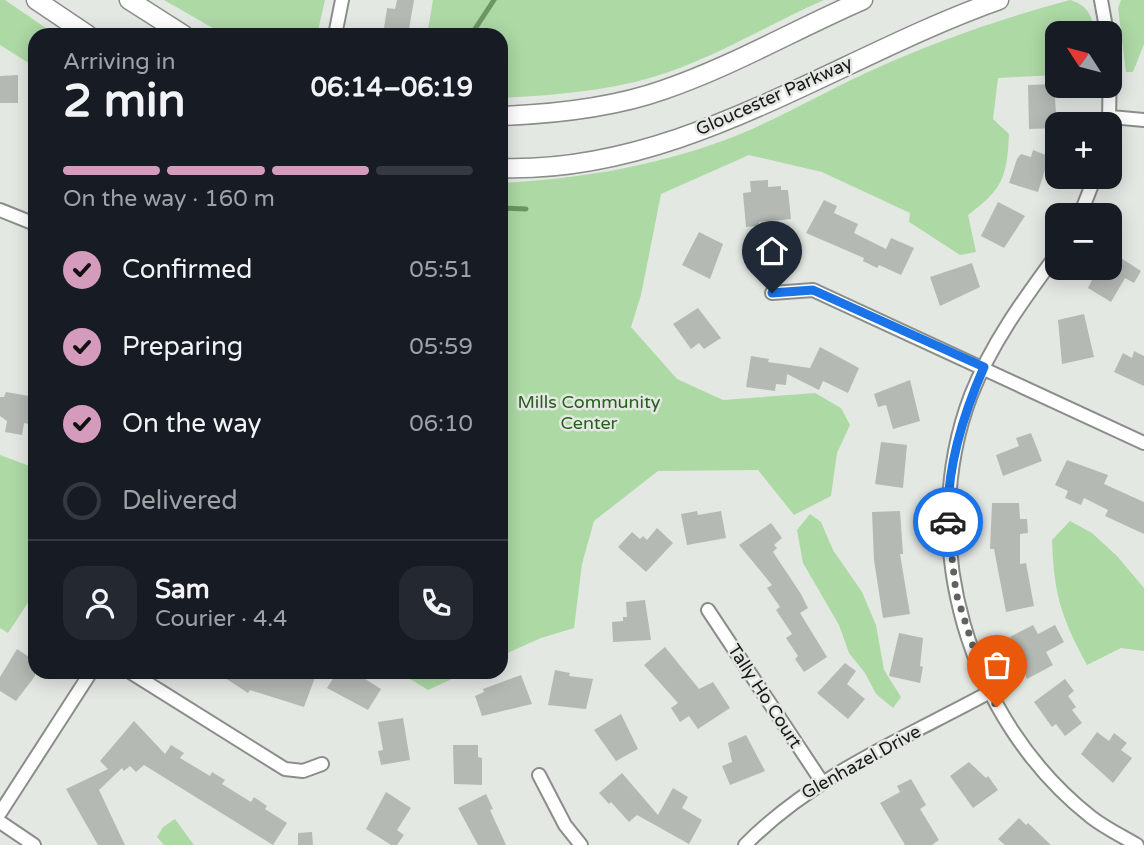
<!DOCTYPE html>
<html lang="en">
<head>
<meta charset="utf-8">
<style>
  body { margin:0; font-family:"Varela Round",sans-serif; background:#242831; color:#f1f3f6; height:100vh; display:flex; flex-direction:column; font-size:26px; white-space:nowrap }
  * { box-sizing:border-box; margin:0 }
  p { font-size:23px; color:#9ea1a6 }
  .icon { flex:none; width:38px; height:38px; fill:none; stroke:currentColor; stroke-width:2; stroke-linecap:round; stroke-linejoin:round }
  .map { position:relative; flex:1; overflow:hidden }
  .side { position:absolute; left:28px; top:28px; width:480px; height:651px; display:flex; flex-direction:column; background:#171b24; border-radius:21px; box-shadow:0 4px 18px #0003 }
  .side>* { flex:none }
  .needle { width:46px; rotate:306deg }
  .fabs { position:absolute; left:1045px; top:21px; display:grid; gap:14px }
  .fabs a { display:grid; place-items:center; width:77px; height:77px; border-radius:14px; background:#171b24; box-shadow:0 4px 18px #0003; font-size:35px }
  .pin { position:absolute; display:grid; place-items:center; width:60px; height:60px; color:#fff; margin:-72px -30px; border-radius:50% 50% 50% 0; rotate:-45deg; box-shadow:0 0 7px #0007 }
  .pin .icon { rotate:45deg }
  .courier { position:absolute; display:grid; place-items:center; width:70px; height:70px; margin:-35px; border:5px solid #1a73e8; border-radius:50%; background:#fff; color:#222; box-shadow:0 2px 9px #0007 }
  .overview em { font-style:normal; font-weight:700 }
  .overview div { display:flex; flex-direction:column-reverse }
  .overview { display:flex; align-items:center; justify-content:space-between; height:119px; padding:0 35px }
  h1 { font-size:46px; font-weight:700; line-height:52px }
  .bar { display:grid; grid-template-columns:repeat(4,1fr); gap:10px 7px; align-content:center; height:84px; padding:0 35px }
  .bar i { height:9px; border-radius:5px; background:#363941 }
  .bar .on { background:#d59bbd }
  .bar p { grid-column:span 4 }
  .line { display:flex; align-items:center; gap:18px; padding:0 35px; border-top:2px solid #363941 }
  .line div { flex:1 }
  .round { display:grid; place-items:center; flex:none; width:74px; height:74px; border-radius:21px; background:#242831 }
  ol { padding:0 35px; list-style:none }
  li { display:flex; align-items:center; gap:21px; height:77px }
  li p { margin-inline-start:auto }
  li .icon { padding:7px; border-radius:50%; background:#d59bbd; color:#111; stroke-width:4 }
  li:last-child { color:#9ea1a6 }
  li i { width:38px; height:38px; border:4px solid #363941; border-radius:50% }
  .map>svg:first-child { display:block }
  .green { fill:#add9a5 }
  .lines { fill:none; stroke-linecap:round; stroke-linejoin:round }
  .stream { stroke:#6b9764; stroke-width:5 }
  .building { fill:#b5b9b4 }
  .minor-casing { stroke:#8a8e89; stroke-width:16 }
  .secondary-casing { stroke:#8a8e89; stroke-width:21 }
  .minor { stroke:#fff; stroke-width:12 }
  .secondary { stroke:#fff; stroke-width:18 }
  .done { stroke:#5f625f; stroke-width:7; stroke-dasharray:0 12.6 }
  .route { stroke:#1a73e8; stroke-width:9 }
  .labels { text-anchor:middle; stroke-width:5; stroke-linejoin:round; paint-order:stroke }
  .street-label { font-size:18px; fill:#181a18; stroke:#e4e8e3 }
  .park-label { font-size:18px; fill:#26601c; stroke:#e4e8e3 }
</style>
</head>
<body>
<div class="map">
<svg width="1144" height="845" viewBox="0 0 1144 845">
  <rect width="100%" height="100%" fill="#e4e8e3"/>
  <path class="green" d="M0,0H5L56,35H35V67L0,45Z
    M164,0H325L317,35H225Z
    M433,0H824C767,25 713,59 653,77C603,92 552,95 501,98L500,35H427Z
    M1070,0C1088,5 1092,16 1095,33H1057V75L998,78L993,119L1009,134C1007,177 1003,189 968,215L976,252L960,255L909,222L910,213L822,172L749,155L661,194L641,295L631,327L677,379L723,400L815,393L841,408L850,425L837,453L831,496L794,515L758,470L658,471L594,521L582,564L574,628L541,638L501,656V183C577,179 652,167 725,140C778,120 827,90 879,67C939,40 1006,17 1070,0Z
    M1121,0H1144V44L1133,72H1126L1118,8Z
    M0,455L35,468V592L8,633L0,628Z
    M810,514L821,522L833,550L862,592L876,625L884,670L901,697L893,708L876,694L865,673L849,653L839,625L803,563L797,530Z
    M1070,521L1092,533L1117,556L1144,588V651L1121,648L1087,665C1061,617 1054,595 1052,540Z
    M399,672H467L428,690Z
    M175,819L194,845H164L157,837L163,827Z"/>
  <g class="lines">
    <path class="stream" d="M471,35L494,0
      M500,208L526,209"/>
  </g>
  <path class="building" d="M397,0H414L408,35H383L387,8L395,9Z
    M18,75V103H0V76Z
    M1054,84L1057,128L1029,129L1028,85Z
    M1033,150L1053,158L1048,171L1045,170L1038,192L1009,183L1017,159L1021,154L1031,157Z
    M768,180V187L781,186V190H788L791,219L759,222V226L746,227L743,193L751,192L750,181Z
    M824,200L837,206L834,213L858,224L854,233L886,249L891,238L914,248L901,275L879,265L877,268L863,261L864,258L806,233Z
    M998,202L1025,216L1004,248L981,236Z
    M699,232L723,244L710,279L682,265Z
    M1110,251L1141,271L1134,283L1125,278L1111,302L1088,288L1098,268H1110Z
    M972,263L980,287L940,306L930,277Z
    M698,308L721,338L704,349L699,343L691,349L673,324Z
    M1084,314L1094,357L1062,364L1058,320Z
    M820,347L859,368L848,393L823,381L819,390L787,374L786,385L776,384L775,391L746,387L751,356L769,359L768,362L810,368Z
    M1134,351L1144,356V386L1114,372L1123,353L1132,358Z
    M910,380L920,421L893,429L886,405L878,407L874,394Z
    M6,392L35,397L34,425L24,423L22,435L5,432L7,421L0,416V397H4Z
    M1031,433L1042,461L1003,476L996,455L1019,446L1016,438Z
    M881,442L907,445L903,488L875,484Z
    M1067,460L1108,475L1104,484L1144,502V534L1105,516L1108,510L1084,498L1081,505L1065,498L1068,491L1055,485Z
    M992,503H1019L1020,519H1027L1028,533L1020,534V564L1026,563L1034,606L1006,612L994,549H990Z
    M697,511L698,515L721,511L726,538L687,545L681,514Z
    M900,511L903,554H900L910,614L883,618L874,560L872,512Z
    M771,523L782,538L774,545L777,548L773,552L801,594L808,608L800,613L827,657L804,672L795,659L798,656L786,638L792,634L776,610L780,607L767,588L772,585L739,545Z
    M657,528L673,543L646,572L618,547L632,532L640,539L643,536L647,540Z
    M645,600L651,640L613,642L612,622L623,621V617H627L626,602Z
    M1033,625L1038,634L1055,625L1064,642L1046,652L1053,665L1027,679L1010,637Z
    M899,633L923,638L920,666L923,667L920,683L889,676Z
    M665,647L699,689L713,682L730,708L698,729L689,716L680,722L671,708L678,703L644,665Z
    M17,649L35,661V676L16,701L0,691V677Z
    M845,663L856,671L847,684L865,699L848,719L817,693Z
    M555,670L570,673L569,676L593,679L586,709L548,705Z
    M216,672H261L271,679L273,672H287L299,677L301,672H317L304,707L250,690L248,693Z
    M337,672H364L362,677L381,689L368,710L327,688Z
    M521,675L532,704L482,716L475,696L484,692L483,689Z
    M1065,679L1074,691L1068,696L1076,707L1072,710L1082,723L1065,736L1056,724L1052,727L1034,702Z
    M621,714L638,749L616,761L594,730Z
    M403,718L410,760L381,765L378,751L383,750L378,722Z
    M134,721L165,754L171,745L184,753L180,758L210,776L212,772L225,780L222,784L251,802L254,797L267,806L265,809L287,823L273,845L144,765L136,772L130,766L124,771L122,768L99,790L125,845H98L66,789L108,769L100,761Z
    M1097,732L1109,741L1114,733L1127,743L1121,750L1132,758L1113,783L1081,754Z
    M746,735L765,771L730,785L722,766L732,762L728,743Z
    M453,745H478V757L482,758V785L454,784Z
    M969,762L986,778L988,776L998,790L973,808L950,776Z
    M622,773L658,815L673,788L688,797L682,808L702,820L689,844L637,815L629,822L611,802L609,804L599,793Z
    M911,779L926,805L920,809L939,840L932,845H905L880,803L900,792L897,786Z
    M386,792L411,808L397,830L404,835L397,845H391L366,829Z
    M486,794L493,809L490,810L506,845H478L458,808Z
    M1019,818L1026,825L1028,823L1051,845H1005L998,839Z
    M312,832L313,845H298V833Z"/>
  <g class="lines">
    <defs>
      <path id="minor" d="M1101,0L1107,33
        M335,35L342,0
        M1111,117L1144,120
        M1109,124L1110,50
        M0,210L35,224
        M1080,215L1095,177
        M1057,254C1024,299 992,342 971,395C915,542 968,720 1091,817C1105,828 1122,836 1137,845
        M772,293L813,290L1144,443
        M708,610L822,782
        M130,672L285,769L303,771L322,764
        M539,775L565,825L581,845
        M0,813L91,672
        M0,822L34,845
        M745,845C813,776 903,739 988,693"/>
      <path id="secondary" d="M36,0L88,35
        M129,0L184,35
        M500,116C555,114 612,108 663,90C733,66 796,29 863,0
        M500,168C681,174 835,58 999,0"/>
    </defs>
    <use href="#minor" class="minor-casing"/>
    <use href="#secondary" class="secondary-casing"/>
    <use href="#minor" class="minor"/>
    <use href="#secondary" class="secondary"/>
  </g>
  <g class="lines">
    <path class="done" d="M948,522L956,593L988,693L997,707"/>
    <path class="route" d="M772,293L813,290L984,367C963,415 946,469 948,522"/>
  </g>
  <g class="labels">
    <g class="street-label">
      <text transform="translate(774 96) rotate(-24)" y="6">Gloucester Parkway</text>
      <text transform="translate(765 696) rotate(57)" y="6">Tally Ho Court</text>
      <text transform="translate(861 762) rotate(-29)" y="6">Glenhazel Drive</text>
    </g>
    <g class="park-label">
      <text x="589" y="408">Mills Community<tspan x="589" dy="21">Center</tspan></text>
    </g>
  </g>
</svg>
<div class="fabs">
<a><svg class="needle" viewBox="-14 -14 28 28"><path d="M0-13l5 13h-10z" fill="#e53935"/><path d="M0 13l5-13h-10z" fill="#9ea1a6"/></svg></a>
<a>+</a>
<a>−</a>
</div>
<div class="pin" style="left:997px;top:707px;background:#ea580c"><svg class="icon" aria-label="bag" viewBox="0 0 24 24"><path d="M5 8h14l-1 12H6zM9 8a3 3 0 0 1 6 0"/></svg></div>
<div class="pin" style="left:772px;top:293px;background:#1f2937"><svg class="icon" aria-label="home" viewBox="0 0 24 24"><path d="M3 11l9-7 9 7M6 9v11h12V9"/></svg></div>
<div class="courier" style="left:948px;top:522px"><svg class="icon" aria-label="car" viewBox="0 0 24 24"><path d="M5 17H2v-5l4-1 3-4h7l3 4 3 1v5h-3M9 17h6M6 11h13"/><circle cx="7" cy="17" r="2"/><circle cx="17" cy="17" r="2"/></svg></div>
<section class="side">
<div class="overview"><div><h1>2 min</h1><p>Arriving in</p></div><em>06:14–06:19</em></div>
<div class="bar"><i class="on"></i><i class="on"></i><i class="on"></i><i></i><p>On the way · 160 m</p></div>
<ol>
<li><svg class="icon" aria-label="check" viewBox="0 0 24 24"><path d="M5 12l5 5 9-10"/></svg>Confirmed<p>05:51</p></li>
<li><svg class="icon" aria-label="check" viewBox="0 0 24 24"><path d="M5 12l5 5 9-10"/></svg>Preparing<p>05:59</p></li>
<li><svg class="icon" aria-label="check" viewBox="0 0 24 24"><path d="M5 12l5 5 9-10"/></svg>On the way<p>06:10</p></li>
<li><i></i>Delivered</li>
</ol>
<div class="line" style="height:126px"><a class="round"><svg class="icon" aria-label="person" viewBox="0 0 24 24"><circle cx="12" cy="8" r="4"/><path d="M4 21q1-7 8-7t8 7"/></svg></a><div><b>Sam</b><p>Courier · 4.4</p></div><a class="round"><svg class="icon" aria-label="phone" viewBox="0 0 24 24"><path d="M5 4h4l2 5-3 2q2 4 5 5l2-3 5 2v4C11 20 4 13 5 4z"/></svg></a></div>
</section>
</div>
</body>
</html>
